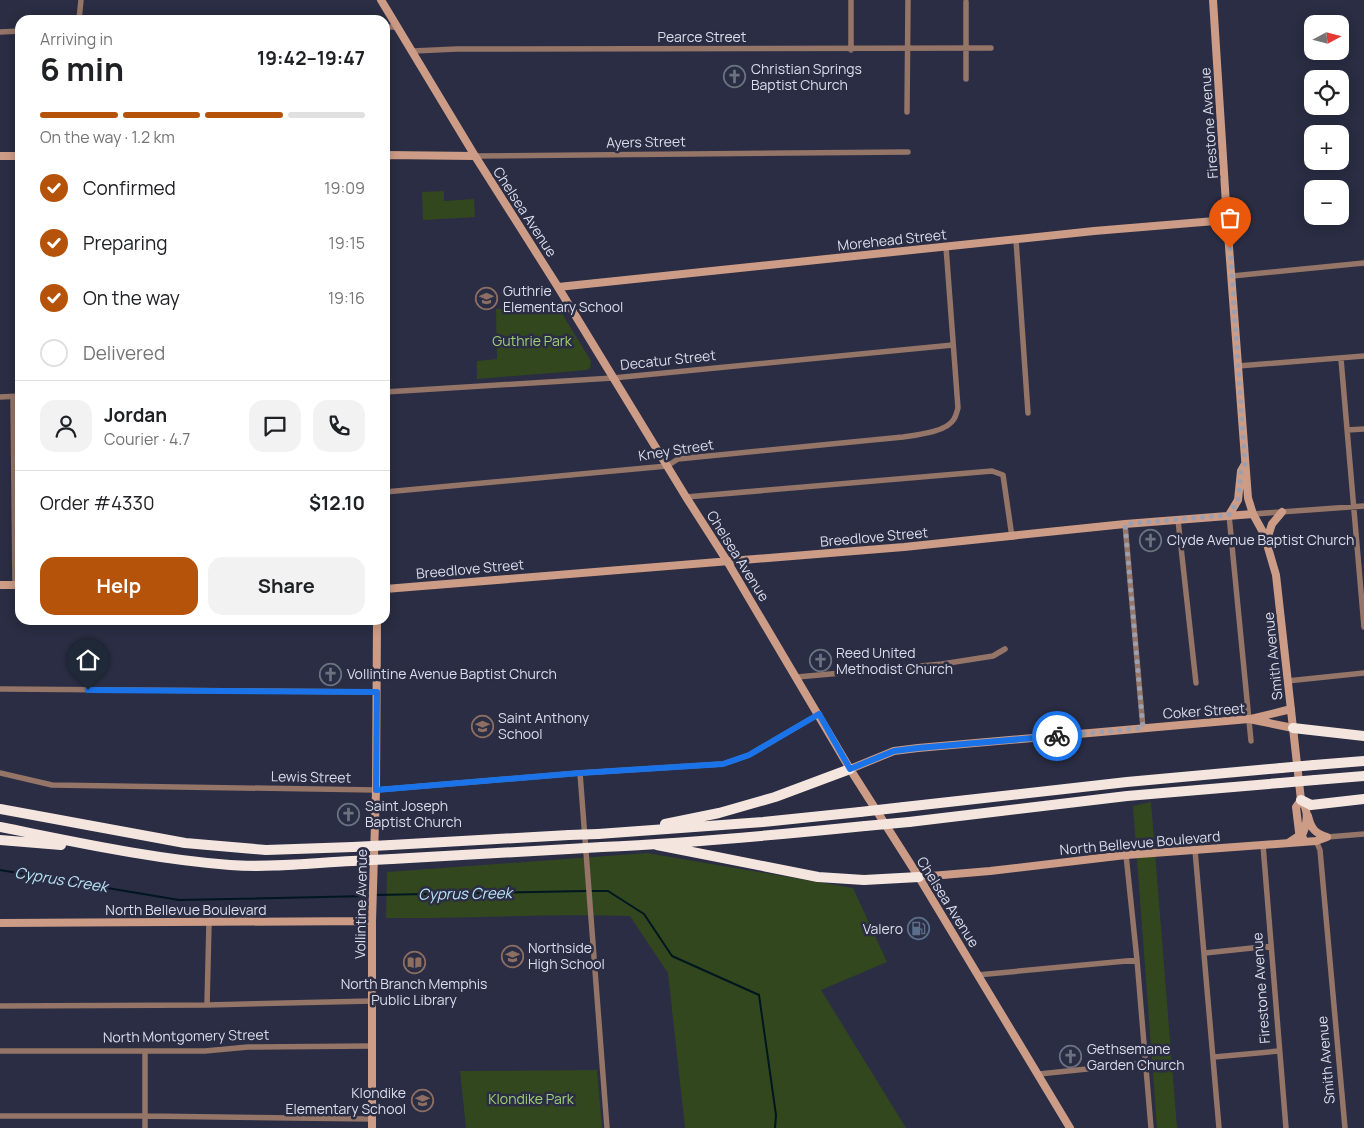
<!DOCTYPE html>
<html lang="en">
<head>
<meta charset="utf-8">
<style>
  body { margin:0; font-family:Manrope,sans-serif; background:#f2f2f2; color:#202124; height:100vh; display:flex; flex-direction:column; font-size:19px; white-space:nowrap }
  * { box-sizing:border-box; margin:0 }
  p { font-size:16px; color:#757577 }
  .icon { flex:none; width:28px; height:28px; fill:none; stroke:currentColor; stroke-width:2; stroke-linecap:round; stroke-linejoin:round }
  .map { position:relative; flex:1; overflow:hidden }
  .sheet { position:absolute; left:15px; top:15px; width:375px; height:610px; display:flex; flex-direction:column; background:#fff; border-radius:15px; box-shadow:0 2px 12px #0003 }
  .sheet>* { flex:none }
  .needle { width:32px; rotate:83deg }
  .tools { position:absolute; left:1304px; top:15px; display:grid; gap:10px }
  .tools a { display:grid; place-items:center; width:45px; height:45px; border-radius:10px; background:#fff; box-shadow:0 2px 12px #0003; font-size:25px }
  .pin { position:absolute; display:grid; place-items:center; width:42px; height:42px; color:#fff; margin:-51px -21px; border-radius:50% 50% 50% 0; rotate:-45deg; box-shadow:0 0 5px #0007 }
  .pin .icon { rotate:45deg }
  .courier { position:absolute; display:grid; place-items:center; width:50px; height:50px; margin:-25px; border:4px solid #1a73e8; border-radius:50%; background:#fff; color:#222; box-shadow:0 1px 6px #0007 }
  .overview em { font-style:normal; font-weight:700 }
  .overview div { display:flex; flex-direction:column-reverse }
  .overview { display:flex; align-items:center; justify-content:space-between; height:85px; padding:0 25px }
  h1 { font-size:32px; font-weight:700; line-height:38px }
  .bar { display:grid; grid-template-columns:repeat(4,1fr); gap:8px 5px; align-content:center; height:60px; padding:0 25px }
  .bar i { height:6px; border-radius:4px; background:#e0e0e0 }
  .bar .current { background:#b45309 }
  .bar p { grid-column:span 4 }
  .line { display:flex; align-items:center; gap:12px; padding:0 25px; border-top:1px solid #e0e0e0 }
  .line div { flex:1 }
  .round { display:grid; place-items:center; flex:none; width:52px; height:52px; border-radius:15px; background:#f2f2f2 }
  ol { padding:0 25px; list-style:none }
  li { display:flex; align-items:center; gap:15px; height:55px }
  li p { margin-inline-start:auto }
  li .icon { padding:5px; border-radius:50%; background:#b45309; color:#fff; stroke-width:4 }
  li:last-child { color:#757577 }
  li i { width:28px; height:28px; border:2px solid #e0e0e0; border-radius:50% }
  .button { display:flex; gap:10px; margin-top:auto; padding:10px 25px }
  .button a { flex:1; height:58px; border-radius:15px; background:#b45309; color:#fff; font-size:20px; font-weight:700; line-height:58px; text-align:center }
  .button a+a { background:#f2f2f2; color:#202124 }
  .map>svg:first-child { display:block }
  .green { fill:#33471e }
  .lines { fill:none; stroke-linecap:round; stroke-linejoin:round }
  .stream { stroke:#001620; stroke-width:2 }
  .street { stroke:#947567; stroke-width:5.5 }
  .secondary { stroke:#cd9c86; stroke-width:8 }
  .highway { stroke:#f5e5df; stroke-width:10 }
  .highway-bridge { stroke:#f5e5df; stroke-width:10 }
  .done { stroke:#9c9fb0; stroke-width:5; stroke-dasharray:0 9 }
  .route { stroke:#1a73e8; stroke-width:6 }
  .labels { text-anchor:middle; stroke-width:5; stroke-linejoin:round; paint-order:stroke }
  .street-label { font-size:14px; fill:#daddeb; stroke:#2a2d43 }
  .poi-label { font-size:14px; fill:#daddeb; stroke:#2a2d43; text-anchor:start }
  .park-label { font-size:14px; fill:#a1cf74; stroke:#2a2d43 }
  .water-label { font-size:15px; font-style:italic; fill:#bae5f7; stroke:#2a2d43 }
</style>
</head>
<body>
<div class="map">
<svg width="1364" height="1128" viewBox="0 0 1364 1128">
  <rect width="100%" height="100%" fill="#2a2d43"/>
  <path class="green" d="M444,191V201L474,199L475,217L423,220L422,192Z
    M558,307L591,361L590,368L587,370L477,379V361L497,359L496,309Z
    M1151,802L1177,1128H1157L1133,806Z
    M647,853L853,888L887,962L821,990L906,1128H685L668,973L630,916C549,913 467,919 386,918L387,872Z
    M597,1070L602,1128H466L460,1071Z"/>
  <g class="lines">
    <path class="stream" d="M0,870L179,900L369,896
      M592,891H608L644,914L672,956L759,995L776,1115L775,1128
      M374,895L587,891"/>
    <path class="street" d="M966,2V79
      M79,20L81,0
      M385,27H397
      M0,32L20,31
      M851,50V0
      M413,51L457,49L991,48
      M907,112L908,0
      M475,156L908,152
      M1016,240L1028,413
      M1232,276L1364,263
      M1341,359L1364,627
      M1238,366L1364,356
      M385,392L613,378L953,345
      M0,397L20,396
      M13,397L15,585
      M1347,430L1364,429
      M385,492L667,466L678,459L903,437C917,435 947,432 954,419C956,416 957,411 958,408L946,247
      M686,497L992,471L1003,475L1012,537
      M1253,514L1364,506
      M1229,515L1251,741
      M1178,520L1196,683
      M1125,524L1143,728
      M797,677L942,664L993,656L1005,649
      M1287,681L1364,673
      M0,689L377,692
      M0,773L52,785L376,790L580,773L723,764L749,755L819,714
      M580,773L607,1128
      M1327,837L1364,834
      M1316,841L1320,850L1345,1128
      M1263,845L1286,1128
      M1195,850L1219,1128
      M1126,855L1137,960L1151,1128
      M1205,953L1271,946
      M977,975L1137,960
      M207,1005L209,923
      M0,1006L207,1005L372,1001
      M0,1051H205L248,1047L372,1046
      M1214,1057L1279,1051
      M1039,1074L1145,1063
      M0,1116H145L372,1119
      M145,1128V1051"/>
    <path class="secondary" d="M381,0L475,156L558,287L686,497L727,561L850,769L920,879L1070,1128
      M1213,0L1227,220L1248,498L1253,514L1264,534L1276,575L1301,800C1309,810 1308,821 1303,833L1288,843
      M385,155L475,156
      M0,156H20
      M558,287L1094,231L1227,220
      M385,394V155
      M1229,515L1238,500L1241,471L1245,464
      M1266,542L1272,524L1282,512
      M0,585H20
      M385,589L904,547L1125,524L1253,514
      M1251,719L1291,709
      M850,769L894,751L918,748L1249,719L1293,728
      M1301,800L1296,807L1299,832L1303,838
      M1308,816C1311,829 1315,833 1327,837
      M919,877L990,871L1126,855L1316,841L1327,837
      M0,923L372,921
      M372,1128V921L376,790L377,620"/>
    <path class="highway" d="M1293,728L1364,736
      M1314,765L1364,761
      M1315,780L1364,776
      M1301,800L1311,805L1364,799
      M904,807L1127,782L1281,768
      M0,809L185,843L266,850L353,847
      M909,822L1127,796L1280,783
      M665,824L719,813L775,797L850,769
      M0,827C76,842 152,859 230,865C270,868 312,863 352,861
      M598,834L763,822L860,812
      M0,840L61,845
      M391,845L569,835
      M657,845L818,877L864,880L919,877
      M602,847C690,843 777,835 865,826
      M392,859L569,849"/>
    <path class="highway-bridge" d="M1281,768L1314,765
      M1280,783L1315,780
      M860,812L904,807
      M865,826L909,822
      M569,835L598,834
      M353,847L391,845
      M569,849L602,847
      M352,861L392,859"/>
  </g>
  <g class="lines">
    <path class="done" d="M1057,736L1143,728L1125,524L1229,515L1238,500L1241,471L1245,464L1230,248"/>
    <path class="route" d="M88,690L377,692L376,790L580,773L723,764L749,755L819,714L850,769L894,751L918,748L1057,736"/>
  </g>
  <defs>
    <symbol id="church-ring" viewBox="-11 -11 22 22"><circle r="9.5" fill="#2a2d43" stroke="#6b7280" stroke-width="1.5"/><path d="M-1.2-6h2.4v3.5h3.3v2.4h-3.3V6h-2.4V-.1h-3.3v-2.4h3.3Z" fill="#6b7280"/></symbol>
    <symbol id="school-ring" viewBox="-11 -11 22 22"><circle r="9.5" fill="#2a2d43" stroke="#8d6e63" stroke-width="1.5"/><path d="M0-5L7-2L0 1L-7-2ZM-4 1L0 2.5L4 1V4Q0 6-4 4Z" fill="#8d6e63"/></symbol>
    <symbol id="fuel-ring" viewBox="-11 -11 22 22"><circle r="9.5" fill="#2a2d43" stroke="#5c6f8a" stroke-width="1.5"/><path d="M-5.5-6h7V0h2V4h1.3V-2.5L3-4.5l.8-.8L6-3V5H2.5V1h-1V6h-7ZM-4.2-4.7v3.2H.2V-4.7Z" fill="#5c6f8a"/></symbol>
    <symbol id="library-ring" viewBox="-11 -11 22 22"><circle r="9.5" fill="#2a2d43" stroke="#8d6e63" stroke-width="1.5"/><path d="M-6-4Q-3-5.5-.7-3.5V5Q-3 3-6 4ZM6-4Q3-5.5 .7-3.5V5Q3 3 6 4Z" fill="#8d6e63"/></symbol>
  </defs>
  <g fill-rule="evenodd">
    <use href="#church-ring" x="722" y="64" width="25" height="25"/>
    <use href="#school-ring" x="474" y="286" width="25" height="25"/>
    <use href="#church-ring" x="1138" y="528" width="25" height="25"/>
    <use href="#church-ring" x="808" y="648" width="25" height="25"/>
    <use href="#church-ring" x="318" y="662" width="25" height="25"/>
    <use href="#school-ring" x="470" y="714" width="25" height="25"/>
    <use href="#church-ring" x="336" y="802" width="25" height="25"/>
    <use href="#fuel-ring" x="906" y="916" width="25" height="25"/>
    <use href="#school-ring" x="500" y="944" width="25" height="25"/>
    <use href="#library-ring" x="402" y="950" width="25" height="25"/>
    <use href="#church-ring" x="1058" y="1044" width="25" height="25"/>
    <use href="#school-ring" x="410" y="1088" width="25" height="25"/>
  </g>
  <g class="labels">
    <g class="street-label">
      <text x="702" y="42">Pearce Street</text>
      <text transform="translate(1209 123) rotate(-94)" y="5">Firestone Avenue</text>
      <text transform="translate(646 142) rotate(-1)" y="5">Ayers Street</text>
      <text transform="translate(525 212) rotate(57)" y="5">Chelsea Avenue</text>
      <text transform="translate(892 240) rotate(-6)" y="5">Morehead Street</text>
      <text transform="translate(668 360) rotate(-6)" y="5">Decatur Street</text>
      <text transform="translate(676 450) rotate(-9)" y="5">Kney Street</text>
      <text transform="translate(874 537) rotate(-5)" y="5">Breedlove Street</text>
      <text transform="translate(738 556) rotate(58)" y="5">Chelsea Avenue</text>
      <text transform="translate(470 569) rotate(-5)" y="5">Breedlove Street</text>
      <text transform="translate(1273 656) rotate(-96)" y="5">Smith Avenue</text>
      <text transform="translate(1204 711) rotate(-4)" y="5">Coker Street</text>
      <text transform="translate(311 777) rotate(1)" y="5">Lewis Street</text>
      <text transform="translate(1140 843) rotate(-5)" y="5">North Bellevue Boulevard</text>
      <text transform="translate(948 902) rotate(58)" y="5">Chelsea Avenue</text>
      <text transform="translate(361 904) rotate(-89)" y="5">Vollintine Avenue</text>
      <text x="186" y="915">North Bellevue Boulevard</text>
      <text transform="translate(1261 988) rotate(-94)" y="5">Firestone Avenue</text>
      <text transform="translate(186 1036) rotate(-1)" y="5">North Montgomery Street</text>
      <text transform="translate(1326 1060) rotate(-95)" y="5">Smith Avenue</text>
    </g>
    <g class="poi-label">
      <text x="751" y="74">Christian Springs<tspan x="751" dy="16">Baptist Church</tspan></text>
      <text x="503" y="296">Guthrie<tspan x="503" dy="16">Elementary School</tspan></text>
      <text x="1167" y="545">Clyde Avenue Baptist Church</text>
      <text x="836" y="658">Reed United<tspan x="836" dy="16">Methodist Church</tspan></text>
      <text x="347" y="679">Vollintine Avenue Baptist Church</text>
      <text x="498" y="723">Saint Anthony<tspan x="498" dy="16">School</tspan></text>
      <text x="365" y="811">Saint Joseph<tspan x="365" dy="16">Baptist Church</tspan></text>
      <text x="903" y="934" text-anchor="end">Valero</text>
      <text x="528" y="953">Northside<tspan x="528" dy="16">High School</tspan></text>
      <text x="414" y="989" text-anchor="middle">North Branch Memphis<tspan x="414" dy="16">Public Library</tspan></text>
      <text x="1087" y="1054">Gethsemane<tspan x="1087" dy="16">Garden Church</tspan></text>
      <text x="406" y="1098" text-anchor="end">Klondike<tspan x="406" dy="16">Elementary School</tspan></text>
    </g>
    <g class="park-label">
      <text x="532" y="346">Guthrie Park</text>
      <text x="531" y="1104">Klondike Park</text>
    </g>
    <g class="water-label">
      <text transform="translate(61 880) rotate(9)" y="5">Cyprus Creek</text>
      <text transform="translate(465 894) rotate(-1)" y="5">Cyprus Creek</text>
    </g>
  </g>
</svg>
<div class="tools">
<a><svg class="needle" viewBox="-14 -14 28 28"><path d="M0-13l5 13h-10z" fill="#e53935"/><path d="M0 13l5-13h-10z" fill="#757577"/></svg></a>
<a><svg class="icon" aria-label="locate" viewBox="0 0 24 24"><circle cx="12" cy="12" r="6"/><path d="M12 2v4M12 18v4M2 12h4M18 12h4"/></svg></a>
<a>+</a>
<a>−</a>
</div>
<div class="pin" style="left:1230px;top:248px;background:#ea580c"><svg class="icon" aria-label="bag" viewBox="0 0 24 24"><path d="M5 8h14l-1 12H6zM9 8a3 3 0 0 1 6 0"/></svg></div>
<div class="pin" style="left:88px;top:690px;background:#1f2937"><svg class="icon" aria-label="home" viewBox="0 0 24 24"><path d="M3 11l9-7 9 7M6 9v11h12V9"/></svg></div>
<div class="courier" style="left:1057px;top:736px"><svg class="icon" aria-label="bike" viewBox="0 0 24 24"><circle cx="6" cy="16" r="4"/><circle cx="18" cy="16" r="4"/><path d="M6 16l4-8h5l3 8M10 8l3 8H6M13 5h3"/></svg></div>
<section class="sheet">
<div class="overview"><div><h1>6 min</h1><p>Arriving in</p></div><em>19:42–19:47</em></div>
<div class="bar"><i class="current"></i><i class="current"></i><i class="current"></i><i></i><p>On the way · 1.2 km</p></div>
<ol>
<li><svg class="icon" aria-label="check" viewBox="0 0 24 24"><path d="M5 12l5 5 9-10"/></svg>Confirmed<p>19:09</p></li>
<li><svg class="icon" aria-label="check" viewBox="0 0 24 24"><path d="M5 12l5 5 9-10"/></svg>Preparing<p>19:15</p></li>
<li><svg class="icon" aria-label="check" viewBox="0 0 24 24"><path d="M5 12l5 5 9-10"/></svg>On the way<p>19:16</p></li>
<li><i></i>Delivered</li>
</ol>
<div class="line" style="height:90px"><a class="round"><svg class="icon" aria-label="person" viewBox="0 0 24 24"><circle cx="12" cy="8" r="4"/><path d="M4 21q1-7 8-7t8 7"/></svg></a><div><b>Jordan</b><p>Courier · 4.7</p></div><a class="round"><svg class="icon" aria-label="chat" viewBox="0 0 24 24"><path d="M4 5h16v11H9l-5 4z"/></svg></a><a class="round"><svg class="icon" aria-label="phone" viewBox="0 0 24 24"><path d="M5 4h4l2 5-3 2q2 4 5 5l2-3 5 2v4C11 20 4 13 5 4z"/></svg></a></div>
<div class="line" style="height:65px"><div>Order #4330</div><b>$12.10</b></div>
<div class="button"><a>Help</a><a>Share</a></div>
</section>
</div>
</body>
</html>
